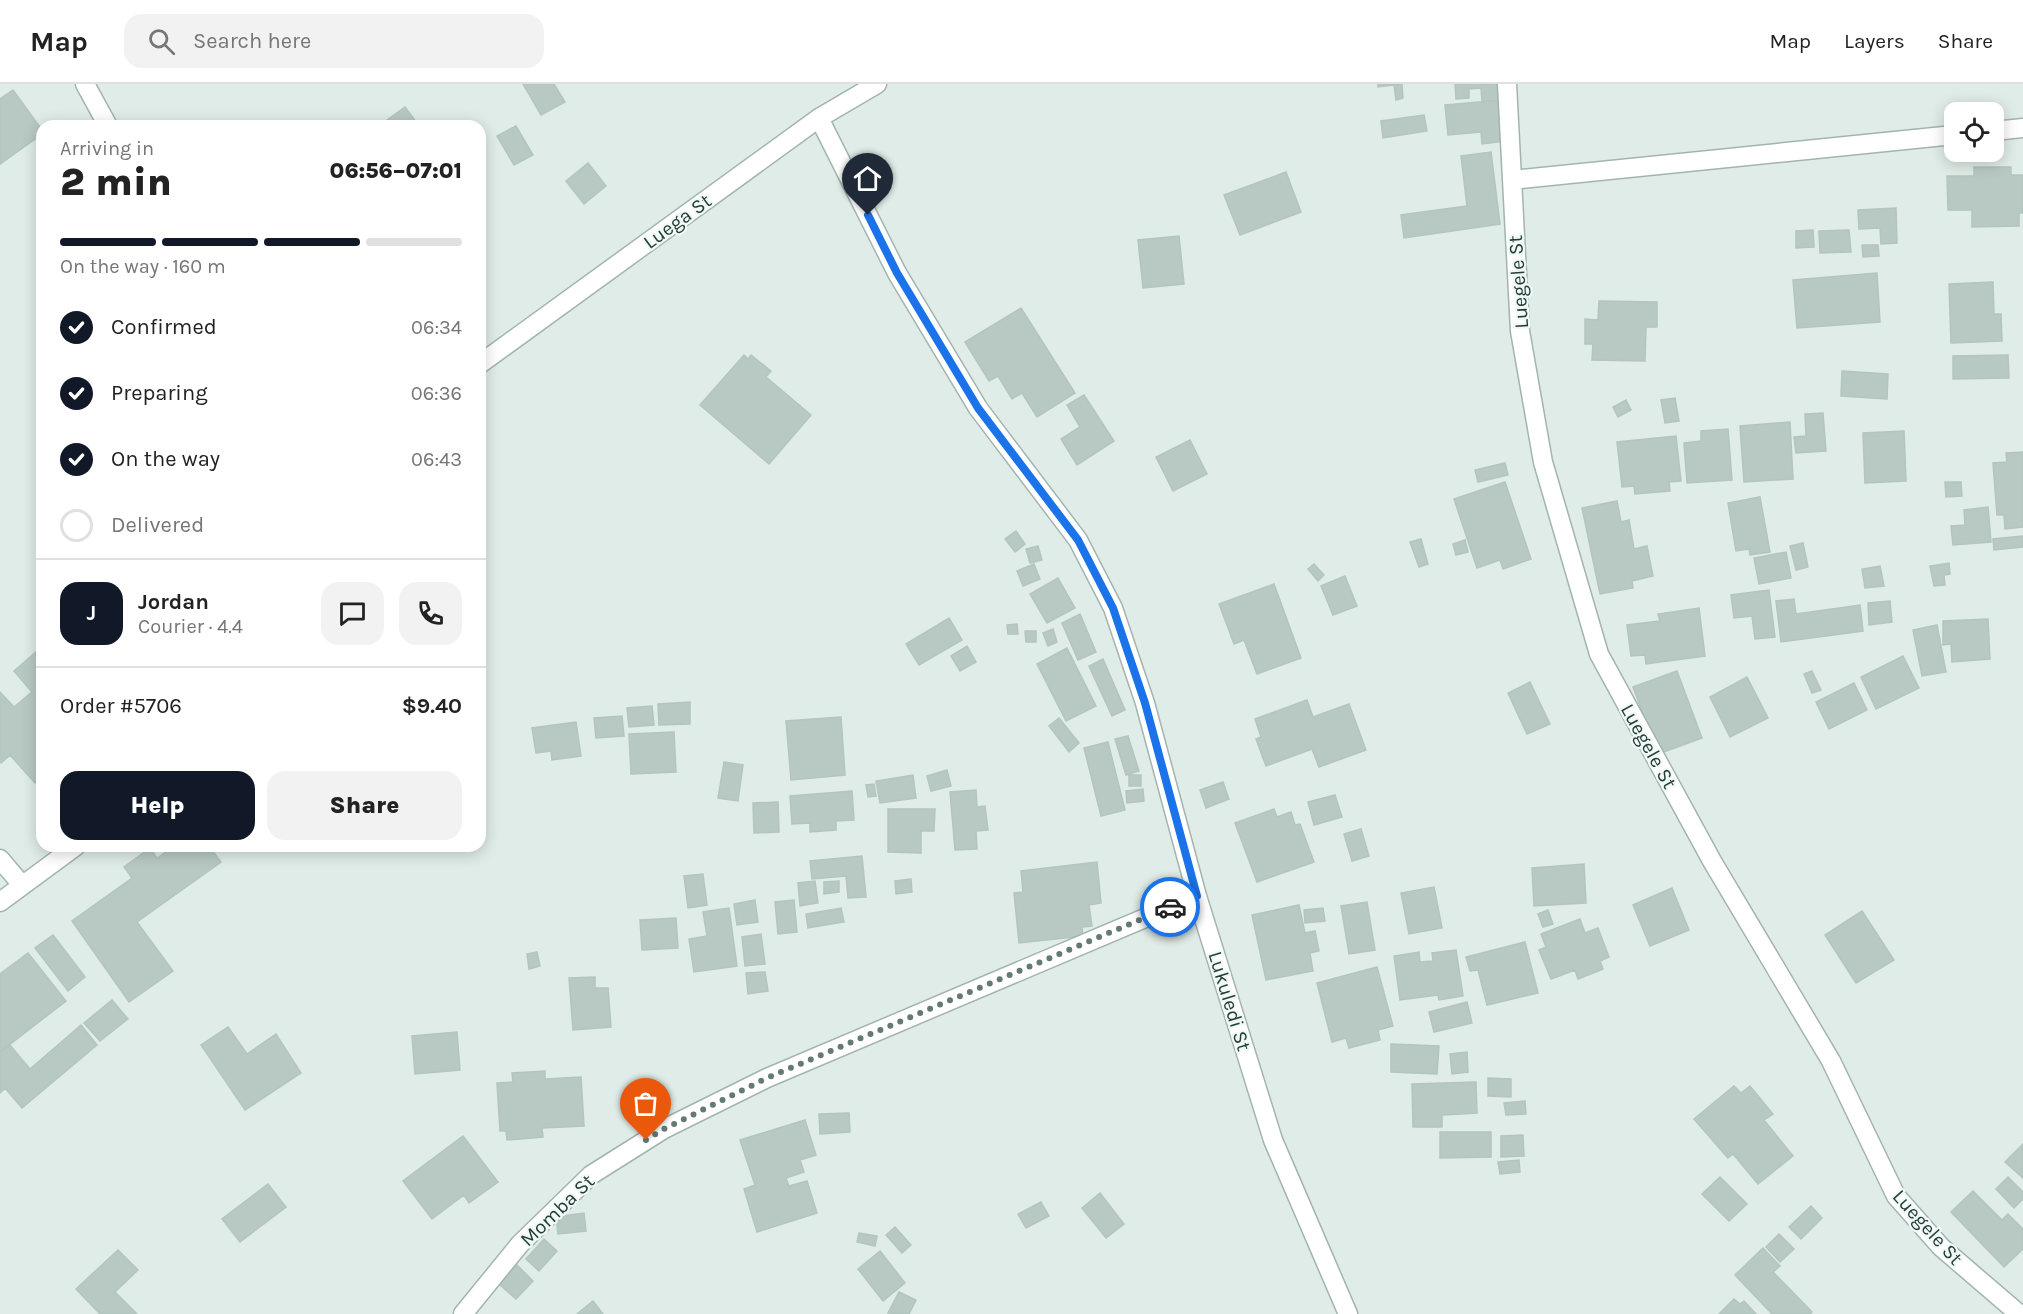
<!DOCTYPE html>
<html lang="en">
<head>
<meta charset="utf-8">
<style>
  body { margin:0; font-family:Karla,sans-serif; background:#f2f2f2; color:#222; height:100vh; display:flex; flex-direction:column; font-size:22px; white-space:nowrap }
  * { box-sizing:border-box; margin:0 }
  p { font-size:20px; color:#767676 }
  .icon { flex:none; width:33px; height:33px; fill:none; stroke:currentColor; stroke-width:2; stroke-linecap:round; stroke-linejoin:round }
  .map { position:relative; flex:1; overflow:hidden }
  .side { position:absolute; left:36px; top:36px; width:450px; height:732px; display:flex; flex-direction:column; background:#fff; border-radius:18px; box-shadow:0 3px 15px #0003 }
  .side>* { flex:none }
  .controls { position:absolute; left:1944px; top:18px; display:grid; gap:12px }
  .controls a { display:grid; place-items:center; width:60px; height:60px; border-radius:12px; background:#fff; box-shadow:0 3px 15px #0003; font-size:30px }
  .pin { position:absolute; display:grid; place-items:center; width:51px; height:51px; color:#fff; margin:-62px -26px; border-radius:50% 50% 50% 0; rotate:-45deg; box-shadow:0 0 6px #0007 }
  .pin .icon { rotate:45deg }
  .courier { position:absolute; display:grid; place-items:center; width:60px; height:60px; margin:-30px; border:4px solid #1a73e8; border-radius:50%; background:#fff; color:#222; box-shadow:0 2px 8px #0007 }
  .headline em { font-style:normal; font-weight:800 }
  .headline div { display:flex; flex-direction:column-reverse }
  .headline { display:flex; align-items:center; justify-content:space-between; height:102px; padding:0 24px }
  h1 { font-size:39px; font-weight:800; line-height:45px }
  .bar { display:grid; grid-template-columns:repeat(4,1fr); gap:9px 6px; align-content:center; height:72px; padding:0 24px }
  .bar i { height:8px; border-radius:4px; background:#e0e0e0 }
  .bar .current { background:#111827 }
  .bar p { grid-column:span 4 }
  .line { display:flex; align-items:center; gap:15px; padding:0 24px; border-top:2px solid #e0e0e0 }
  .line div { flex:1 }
  .round { display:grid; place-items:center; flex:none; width:63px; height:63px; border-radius:18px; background:#f2f2f2 }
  ol { padding:0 24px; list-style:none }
  li { display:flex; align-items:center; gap:18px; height:66px }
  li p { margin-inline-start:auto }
  li .icon { padding:6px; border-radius:50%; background:#111827; color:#fff; stroke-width:4 }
  li:last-child { color:#767676 }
  li i { width:33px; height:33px; border:3px solid #e0e0e0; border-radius:50% }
  .cta { display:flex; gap:12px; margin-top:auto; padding:12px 24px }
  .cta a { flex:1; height:69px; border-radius:18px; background:#111827; color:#fff; font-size:24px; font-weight:800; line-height:69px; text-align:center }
  .cta a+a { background:#f2f2f2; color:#222 }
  header { display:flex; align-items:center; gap:36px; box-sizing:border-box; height:84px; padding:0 30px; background:#fff; border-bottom:2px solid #e0e0e0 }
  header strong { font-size:28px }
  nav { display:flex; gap:33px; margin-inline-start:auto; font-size:21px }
  .search { width:420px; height:54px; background:#f2f2f2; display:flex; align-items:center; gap:15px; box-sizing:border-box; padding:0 21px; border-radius:18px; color:#767676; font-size:22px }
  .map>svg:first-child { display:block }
  .building { fill:#b8c9c4; stroke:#b2c5bf; stroke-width:1.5 }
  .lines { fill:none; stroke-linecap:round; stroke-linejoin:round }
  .street-casing { stroke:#a3b4af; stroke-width:21 }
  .street { stroke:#fff; stroke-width:18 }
  .done { stroke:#637a75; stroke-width:6; stroke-dasharray:0 10.8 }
  .route { stroke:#1a73e8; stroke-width:8 }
  .labels { text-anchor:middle; stroke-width:4.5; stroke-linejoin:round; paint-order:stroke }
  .street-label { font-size:20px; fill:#203d37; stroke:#f1f8f5 }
</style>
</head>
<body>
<header>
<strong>Map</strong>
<div class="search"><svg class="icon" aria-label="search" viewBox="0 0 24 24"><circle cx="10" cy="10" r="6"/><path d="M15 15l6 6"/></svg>Search here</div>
<nav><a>Map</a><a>Layers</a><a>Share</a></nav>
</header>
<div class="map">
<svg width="2023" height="1230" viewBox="0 0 2023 1230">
  <rect width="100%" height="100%" fill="#e0ece7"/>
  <path class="building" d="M523,0H554L565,18L541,31Z
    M1378,0H1402L1403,14L1396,16L1394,1L1378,3Z
    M1455,0H1501L1502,16L1482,17L1481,4L1469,5V14L1456,15Z
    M13,6L42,46V50L0,80V15Z
    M1502,16L1505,57L1482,60L1481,48L1448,51L1445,21Z
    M405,23L419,42H379Z
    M1424,31L1427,47L1383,54L1381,37Z
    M516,42L533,71L514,81L497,52Z
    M1491,68L1500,140L1404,154L1401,131L1467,122L1461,72Z
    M588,79L606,102L584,120L566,97Z
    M1974,83H2011V91H2023V129H2019V142L1972,143V126H1948L1947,92H1974Z
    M1286,88L1301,128L1240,151L1224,111Z
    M1896,124L1897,159L1881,160L1880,144L1859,145L1858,126Z
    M1813,146L1814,163L1796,164V147Z
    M1849,146L1851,168L1820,169L1819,147Z
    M1179,152L1184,200L1143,204L1138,156Z
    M1862,161H1878L1879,172L1863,173Z
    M1877,189L1880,238L1797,244L1793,196Z
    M1993,198L1994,230H2001L2002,257L1951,259L1949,200Z
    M1599,217L1657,218V243H1646L1645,277L1592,276L1593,260H1585V235L1598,236Z
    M1021,224L1075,309L1037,333L1022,309L1012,315L998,292L989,297L965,258Z
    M744,271L748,275L751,271L771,287L766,293L811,331L769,380L700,321Z
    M2008,271L2009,294L1953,295V272Z
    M1842,287L1888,290L1887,315L1841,312Z
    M1084,311L1114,357L1077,381L1061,355L1080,343L1067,321Z
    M1675,314L1679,337L1665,339L1661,316Z
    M1626,316L1631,326L1618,333L1613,323Z
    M1823,329L1826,367L1796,369L1794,353L1806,352L1805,330Z
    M1790,338L1793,395L1744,398L1740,342Z
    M1728,345L1732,396L1687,399L1684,359L1701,357V347Z
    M1904,347L1906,397L1865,399L1863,349Z
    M1676,352L1681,397L1669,398L1670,407L1635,410L1634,402L1622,403L1617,358Z
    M1190,356L1207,390L1173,407L1156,373Z
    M2023,368V443L2005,445L2004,431H1997L1993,379L2007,378L2006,369Z
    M1505,379L1508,391L1478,398L1475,386Z
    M1505,398L1531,475L1503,485L1500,476L1477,484L1454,415Z
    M1945,398H1961L1962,412L1946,413Z
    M1760,413L1770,468L1750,471L1749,465L1736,467L1728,419Z
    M1617,417L1621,438L1629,436L1634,465L1647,462L1653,492L1632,497L1633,504L1600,510L1582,424Z
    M1988,423L1991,458L1953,461L1951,442L1965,441L1964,426Z
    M1016,447L1025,460L1015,468L1005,455Z
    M2023,452V463L1994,466L1993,455Z
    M1421,455L1428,480L1419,483L1410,458Z
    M1465,456L1468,468L1456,471L1453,460Z
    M1803,459L1808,483L1796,486L1790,462Z
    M1038,462L1042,476L1030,479L1026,465Z
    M1786,468L1791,494L1759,500L1754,474Z
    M1949,479L1950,490L1944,491L1945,501L1934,502L1930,482Z
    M1034,480L1040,495L1023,502L1017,487Z
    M1314,480L1324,491L1318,497L1308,485Z
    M1880,482L1884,502L1865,504L1862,485Z
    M1345,492L1357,522L1333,531L1321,502Z
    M1058,494L1075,524L1047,539L1030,510Z
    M1274,500L1301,574L1257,590L1244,556L1234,560L1219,520Z
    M1769,506L1775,553L1755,555L1752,532L1734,534L1731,511Z
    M1794,515L1796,530L1860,521L1863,547L1781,558L1776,517Z
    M1890,517L1892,538L1869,541L1868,519Z
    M1699,524L1705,572L1646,580L1645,571L1631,572L1627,541L1660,537L1658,530Z
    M1080,530L1096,568L1078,576L1062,539Z
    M949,534L962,556L919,581L906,560Z
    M1988,535L1990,575L1952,578L1951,560L1943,561V537Z
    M1017,540L1018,550H1008L1007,541Z
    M1937,541L1946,588L1922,592L1913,546Z
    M1053,545L1057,558L1048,562L1043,549Z
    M1025,547H1036V558H1026Z
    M967,562L976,578L960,587L951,572Z
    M1067,564L1096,622L1066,637L1037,580Z
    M37,567L42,573V693L35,699L10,671L1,679L0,678V608L14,623L32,608L14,587Z
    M1903,572L1919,604L1876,625L1861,593Z
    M1103,575L1125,626L1112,632L1089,582Z
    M1677,587L1702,654L1658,670L1633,603Z
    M1812,587L1821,606L1812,609L1804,590Z
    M1747,593L1768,634L1730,653L1710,613Z
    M1530,598L1550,640L1527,650L1508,609Z
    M1854,599L1867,626L1829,645L1816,618Z
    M1307,616L1313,633L1349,620L1366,666L1319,683L1312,665L1266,682L1256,655L1261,653L1255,635Z
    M690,618V640L659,641L658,620Z
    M652,622L654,641L629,643L627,624Z
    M622,632L624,652L596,654L594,634Z
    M841,633L845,691L791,696L786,637Z
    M1059,634L1079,659L1069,668L1049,642Z
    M576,638L581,672L552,676L551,667L536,669L532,644Z
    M674,648L676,688L631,690L629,650Z
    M1128,652L1139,687L1126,691L1115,655Z
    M1108,658L1125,726L1101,732L1084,664Z
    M724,678L743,681L738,717L718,714Z
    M947,686L951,702L931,707L927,692Z
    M913,691L916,714L880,719L876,697Z
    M1129,691H1141V702H1129Z
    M1223,698L1229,715L1206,724L1200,706Z
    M874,700L876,712L868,713L866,701Z
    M1143,705L1144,717L1127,719L1126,707Z
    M976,706L977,723L985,722L988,746L976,747L977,765L955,766L950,708Z
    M852,707L854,736L836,737V746L810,748V739L792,740L790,712Z
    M1335,711L1342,733L1314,741L1308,718Z
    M778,718L779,748L754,749L753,719Z
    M888,725H935L934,747H921V769L888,768Z
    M1274,725L1277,733L1291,728L1295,741L1300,740L1314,778L1257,798L1235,739Z
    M1361,745L1369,772L1352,777L1344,750Z
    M175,762H209L221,778L137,838L173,887L129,918L72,837L132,794L124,783L150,764L157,774Z
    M862,772L866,813L848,814L846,792L812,795L810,777Z
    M1097,778L1101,819L1089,821L1092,842L1082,843L1083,852L1019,859L1014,809L1023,808L1021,787Z
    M1584,780L1586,819L1534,822L1532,784Z
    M703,790L707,821L688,824L684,792Z
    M911,795L912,808L896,810L895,797Z
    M815,797L818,819L800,822L798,799Z
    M839,797V808L824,810V798Z
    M1434,803L1442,844L1409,850L1401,809Z
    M1672,804L1689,846L1650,862L1633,821Z
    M755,816L758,838L737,841L734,820Z
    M794,816L797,848L778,850L775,818Z
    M1367,818L1375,866L1349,870L1341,822Z
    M1299,821L1305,849L1315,847L1319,867L1310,869L1313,887L1266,896L1252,831Z
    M729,824L737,882L694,888L689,855L707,852L703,828Z
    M841,824L844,838L808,844L806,830Z
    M1323,824L1325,837L1305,839L1304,826Z
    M1548,826L1553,840L1543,843L1538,830Z
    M1862,827L1894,876L1856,899L1825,851Z
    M676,834L678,864L642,866L640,836Z
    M1580,835L1585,849L1598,844L1609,873L1600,877L1603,885L1578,895L1575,886L1551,895L1539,866L1546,863L1541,850Z
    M761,850L765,880L745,882L742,853Z
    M53,851L85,893L68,907L35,864Z
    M1525,858L1538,909L1487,921L1478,886L1470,887L1466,873Z
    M1456,866L1463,912L1439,916L1438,911L1400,916L1394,872L1419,868L1420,878L1433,877L1432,869Z
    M537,868L540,882L529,885L527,870Z
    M28,869L66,917L0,968V890Z
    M1377,883L1393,942L1378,946L1380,956L1349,964L1346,954L1332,958L1317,899Z
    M765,888L768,907L748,910L746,889Z
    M595,893V904H608L611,943L573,946L569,894Z
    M112,916L128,935L100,957L84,939Z
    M1467,918L1472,939L1434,948L1429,928Z
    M81,941L97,961L22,1024L5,1004L0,1009V968L9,960L30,985Z
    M228,943L247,970L276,950L301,989L245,1026L201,961Z
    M457,948L460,986L415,990L412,952Z
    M1391,960L1439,962L1437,990L1391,988Z
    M1467,968L1468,988L1452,990L1450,970Z
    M545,987V995L581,993L584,1042L542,1044L543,1053L507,1056L506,1047H500L497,999L513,998L512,989Z
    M1488,994L1511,995V1013L1488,1012Z
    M1476,998L1477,1029L1442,1031V1043H1413L1412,1000Z
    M1734,1002L1741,1009L1750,1002L1773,1030L1764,1036L1793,1072L1758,1100L1733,1070L1728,1074L1694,1035Z
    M1525,1017L1526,1030L1506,1031L1504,1019Z
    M849,1029L850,1048L820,1050L819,1030Z
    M805,1036L816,1071L800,1076L804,1088L786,1094L789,1102L807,1097L817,1129L757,1148L744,1105L755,1101L740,1056Z
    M1440,1048H1491V1073L1440,1074Z
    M1523,1051L1524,1072L1501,1073V1052Z
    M463,1052L498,1098L469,1119L464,1111L432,1135L403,1097Z
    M2023,1060V1094L2005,1078Z
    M1519,1076L1520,1088L1500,1090L1498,1078Z
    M1720,1093L1747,1120L1729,1137L1702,1110Z
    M2008,1093L2023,1108V1115L2014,1124L1996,1105Z
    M268,1100L286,1123L240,1158L222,1135Z
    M1973,1107L2002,1136L2008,1130L2023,1145V1165L2004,1183L1951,1128Z
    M1100,1109L1124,1140L1106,1154L1082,1124Z
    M1041,1118L1049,1132L1026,1144L1018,1130Z
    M1811,1122L1822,1134L1801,1155L1789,1143Z
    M584,1129L586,1147L558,1150L556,1133Z
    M895,1143L911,1161L902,1169L886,1151Z
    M859,1149L877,1152L875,1162L857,1158Z
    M1779,1150L1794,1165L1780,1178L1766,1163Z
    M544,1155L557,1167L539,1187L526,1175Z
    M1763,1164L1780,1182L1773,1188L1812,1228L1810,1230H1772L1735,1191Z
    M118,1166L138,1186L115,1208L137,1230H100L76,1205Z
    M880,1167L905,1199L883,1217L858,1185Z
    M517,1181L533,1197L516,1215L499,1200Z
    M899,1208L916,1216L909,1230L888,1229Z
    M1734,1215L1740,1220L1744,1217L1756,1230H1719Z
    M593,1217L603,1230H577Z"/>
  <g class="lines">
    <defs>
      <path id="street" d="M85,0L108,42
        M1507,0L1520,247L1543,378L1599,570L1712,777L1831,977L1896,1112L1941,1163L2019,1230
        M819,34L897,189L978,324L1078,456L1113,524L1145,619L1197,812L1273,1056L1348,1230
        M1994,47L2023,44
        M1512,96L1954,51
        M480,280L819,34L877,0
        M0,775L22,801
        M0,818L76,762
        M463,1230L520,1160L591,1091L664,1045L767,994L1197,812"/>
    </defs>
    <use href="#street" class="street-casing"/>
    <use href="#street" class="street"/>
  </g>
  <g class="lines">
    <path class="done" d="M646,1056L664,1045L767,994L1170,823"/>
    <path class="route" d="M868,131L897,189L978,324L1078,456L1113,524L1145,619L1197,812L1170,823"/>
  </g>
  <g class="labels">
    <g class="street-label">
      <text transform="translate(677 137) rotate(-36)" y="7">Luega St</text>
      <text transform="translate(1518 198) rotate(-94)" y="7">Luegele St</text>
      <text transform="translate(1649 662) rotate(61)" y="7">Luegele St</text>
      <text transform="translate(1230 917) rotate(73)" y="7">Lukuledi St</text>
      <text transform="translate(557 1126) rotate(-44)" y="7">Momba St</text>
      <text transform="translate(1928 1143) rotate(48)" y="7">Luegele St</text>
    </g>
  </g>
</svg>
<div class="controls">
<a><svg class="icon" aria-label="locate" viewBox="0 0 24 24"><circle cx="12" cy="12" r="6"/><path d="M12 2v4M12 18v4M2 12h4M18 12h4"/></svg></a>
</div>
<div class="pin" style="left:646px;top:1056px;background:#ea580c"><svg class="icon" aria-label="bag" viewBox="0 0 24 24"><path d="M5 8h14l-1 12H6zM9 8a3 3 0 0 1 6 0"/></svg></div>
<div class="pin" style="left:868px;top:131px;background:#1f2937"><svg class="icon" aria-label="home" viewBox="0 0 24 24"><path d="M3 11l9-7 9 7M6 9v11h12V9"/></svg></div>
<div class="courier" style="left:1170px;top:823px"><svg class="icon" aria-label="car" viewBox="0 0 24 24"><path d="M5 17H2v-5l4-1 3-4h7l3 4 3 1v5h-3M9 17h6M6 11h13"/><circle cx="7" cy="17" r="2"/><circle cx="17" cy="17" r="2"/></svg></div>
<section class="side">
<div class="headline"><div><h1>2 min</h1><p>Arriving in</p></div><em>06:56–07:01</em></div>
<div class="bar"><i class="current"></i><i class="current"></i><i class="current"></i><i></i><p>On the way · 160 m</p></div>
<ol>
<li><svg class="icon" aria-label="check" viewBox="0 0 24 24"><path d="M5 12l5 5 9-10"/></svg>Confirmed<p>06:34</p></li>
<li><svg class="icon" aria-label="check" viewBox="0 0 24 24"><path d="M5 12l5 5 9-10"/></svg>Preparing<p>06:36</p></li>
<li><svg class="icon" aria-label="check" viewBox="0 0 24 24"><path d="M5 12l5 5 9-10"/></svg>On the way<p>06:43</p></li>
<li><i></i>Delivered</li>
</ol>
<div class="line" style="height:108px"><b class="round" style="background:#111827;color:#fff">J</b><div><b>Jordan</b><p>Courier · 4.4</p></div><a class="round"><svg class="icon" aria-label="chat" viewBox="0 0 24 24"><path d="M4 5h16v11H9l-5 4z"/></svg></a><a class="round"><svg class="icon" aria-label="phone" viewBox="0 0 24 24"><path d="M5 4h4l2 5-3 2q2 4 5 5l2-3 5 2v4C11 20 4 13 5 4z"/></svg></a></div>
<div class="line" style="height:78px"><div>Order #5706</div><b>$9.40</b></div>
<div class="cta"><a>Help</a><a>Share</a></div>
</section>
</div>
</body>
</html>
